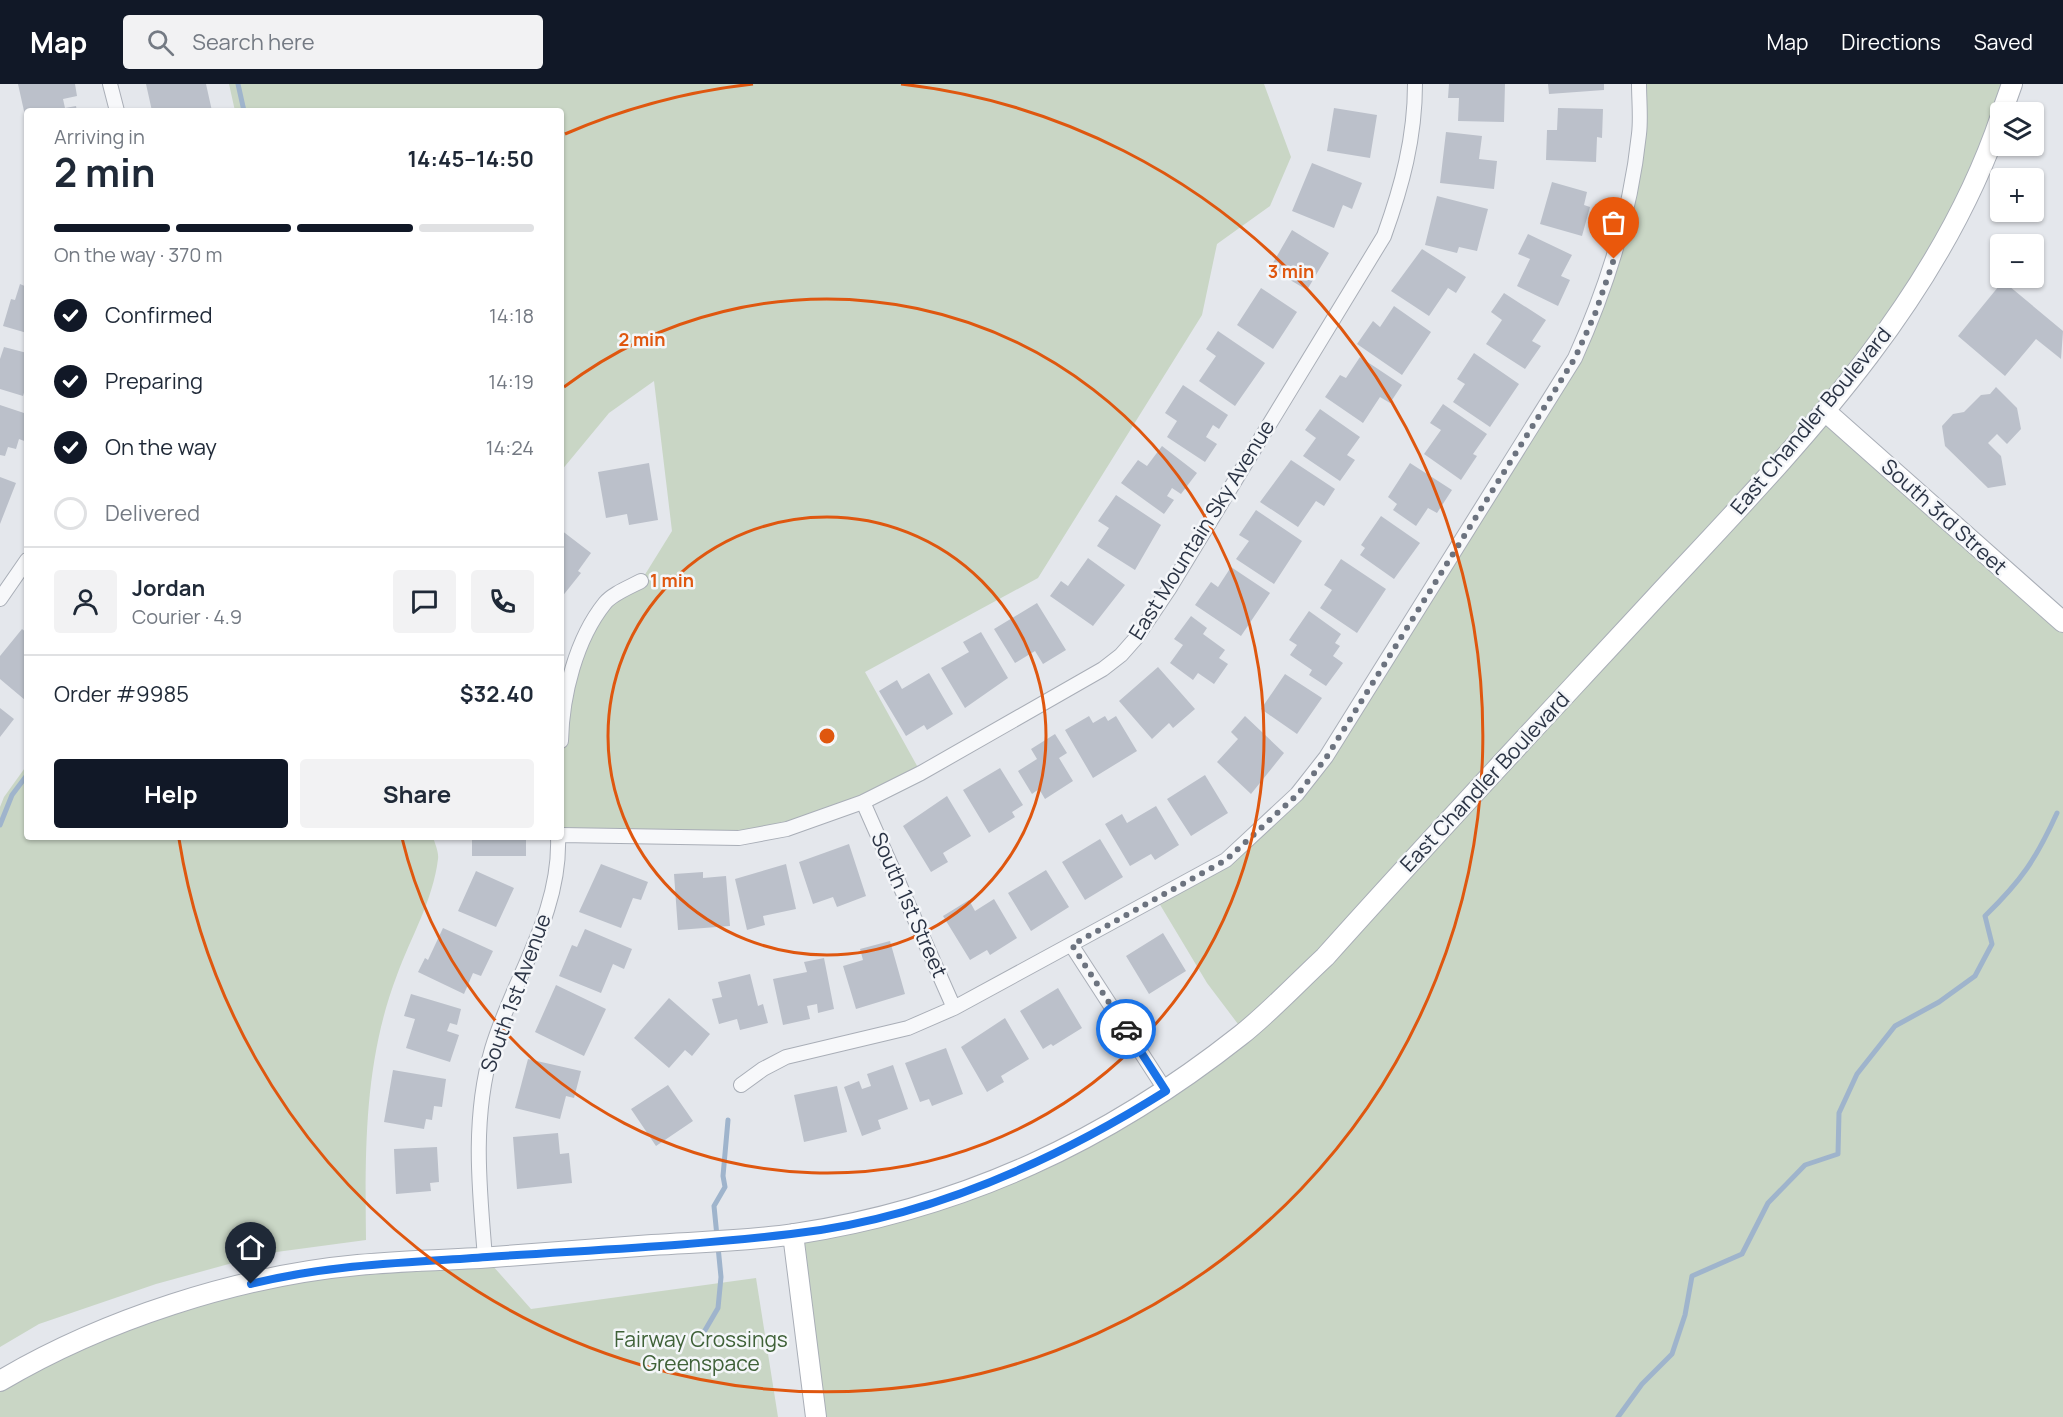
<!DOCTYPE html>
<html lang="en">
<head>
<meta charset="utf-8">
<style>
  body { margin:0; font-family:Manrope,sans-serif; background:#f2f2f3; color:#1f2937; height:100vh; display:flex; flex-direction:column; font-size:22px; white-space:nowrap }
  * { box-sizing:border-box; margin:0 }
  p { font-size:20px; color:#747a83 }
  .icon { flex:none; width:33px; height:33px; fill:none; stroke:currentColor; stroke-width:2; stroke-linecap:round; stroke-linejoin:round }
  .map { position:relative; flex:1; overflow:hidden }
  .panel { position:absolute; left:24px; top:24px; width:540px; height:732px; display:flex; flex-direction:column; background:#fff; border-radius:6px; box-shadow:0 2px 4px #0004 }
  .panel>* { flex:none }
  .tools { position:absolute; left:1990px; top:18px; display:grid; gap:12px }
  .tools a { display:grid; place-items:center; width:54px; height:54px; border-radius:6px; background:#fff; box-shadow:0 2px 4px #0004; font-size:30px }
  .pin { position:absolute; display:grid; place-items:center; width:51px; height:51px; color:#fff; margin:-62px -26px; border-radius:50% 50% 50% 0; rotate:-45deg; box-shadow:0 0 6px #0007 }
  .pin .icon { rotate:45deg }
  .courier { position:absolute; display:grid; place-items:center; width:60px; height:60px; margin:-30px; border:4px solid #1a73e8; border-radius:50%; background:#fff; color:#222; box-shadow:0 2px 8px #0007 }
  .head em { font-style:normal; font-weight:700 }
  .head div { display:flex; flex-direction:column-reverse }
  .head { display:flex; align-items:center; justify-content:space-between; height:102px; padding:0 30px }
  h1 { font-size:39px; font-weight:700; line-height:45px }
  .bar { display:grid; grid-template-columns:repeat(4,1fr); gap:9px 6px; align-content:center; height:72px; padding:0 30px }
  .bar i { height:8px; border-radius:4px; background:#e0e1e3 }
  .bar .current { background:#111827 }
  .bar p { grid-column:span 4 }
  .line { display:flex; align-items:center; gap:15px; padding:0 30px; border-top:2px solid #e0e1e3 }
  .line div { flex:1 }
  .round { display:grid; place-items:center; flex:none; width:63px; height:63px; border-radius:6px; background:#f2f2f3 }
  ol { padding:0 30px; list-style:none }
  li { display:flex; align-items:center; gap:18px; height:66px }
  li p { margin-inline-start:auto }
  li .icon { padding:6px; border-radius:50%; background:#111827; color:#fff; stroke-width:4 }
  li:last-child { color:#747a83 }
  li i { width:33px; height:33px; border:3px solid #e0e1e3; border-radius:50% }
  .cta { display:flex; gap:12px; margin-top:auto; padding:12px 30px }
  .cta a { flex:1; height:69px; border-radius:6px; background:#111827; color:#fff; font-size:24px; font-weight:700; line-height:69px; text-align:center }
  .cta a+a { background:#f2f2f3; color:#1f2937 }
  header { display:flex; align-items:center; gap:36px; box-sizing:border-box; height:84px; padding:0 30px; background:#111827; color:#fff }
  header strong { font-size:28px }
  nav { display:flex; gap:33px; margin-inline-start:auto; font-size:21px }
  .search { width:420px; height:54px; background:#f2f2f3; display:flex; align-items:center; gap:15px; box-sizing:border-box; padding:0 21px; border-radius:6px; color:#747a83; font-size:22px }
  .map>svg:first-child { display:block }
  .green { fill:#c9d6c5 }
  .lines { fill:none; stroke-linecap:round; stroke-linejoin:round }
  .stream { stroke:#9fb4cc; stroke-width:5 }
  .building { fill:#bbc0ca }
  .street-casing { stroke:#a9aeb7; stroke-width:16 }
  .secondary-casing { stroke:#a9aeb7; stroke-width:22 }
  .street { stroke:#f7f8fa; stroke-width:14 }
  .secondary { stroke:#fff; stroke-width:20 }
  .done { stroke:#6c737f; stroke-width:6; stroke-dasharray:0 10.8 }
  .route { stroke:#1a73e8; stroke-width:8 }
  .ring { fill:none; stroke:#df570f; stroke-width:3 }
  .labels { text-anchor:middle; stroke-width:5; stroke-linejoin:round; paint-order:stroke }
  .street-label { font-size:21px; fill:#2b3445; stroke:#f4f6f9 }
  .park-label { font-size:21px; fill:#3f6138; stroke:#f4f6f9 }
  .centre { fill:#df570f; stroke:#f4f6f9; stroke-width:3 }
  .ring-label { font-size:18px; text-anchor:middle; font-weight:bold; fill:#df570f; stroke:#f4f6f9; stroke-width:5; stroke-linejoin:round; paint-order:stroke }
</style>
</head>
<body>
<header>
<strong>Map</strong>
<div class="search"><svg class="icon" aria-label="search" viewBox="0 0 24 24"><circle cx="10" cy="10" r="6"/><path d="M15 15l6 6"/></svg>Search here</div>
<nav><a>Map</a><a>Directions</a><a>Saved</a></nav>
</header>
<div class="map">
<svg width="2063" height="1333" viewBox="0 0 2063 1333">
  <rect width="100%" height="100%" fill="#e4e7ec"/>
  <path class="green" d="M229,0H1264L1291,73L1270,122L1217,160L1202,231L1038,494L865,588L921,689L863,718L739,754L561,751V648L568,604L606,517L641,497L672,447L654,297L609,329L561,387V27H235Z
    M1639,0H2012L1948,150L1825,327L2063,538V1333H816L793,1150L1040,1079L1244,948L1207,899L1156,814L1226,776L1298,710L1575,274L1630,107Z
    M27,681V753H433C435,760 439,768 438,775C433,816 411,853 397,891C364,977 365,1066 366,1156L269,1169L156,1200L39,1240L0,1263V723L4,713Z
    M485,1173L531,1225L756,1194L778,1333H0V1297L40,1273L274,1194Z"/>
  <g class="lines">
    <path class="stream" d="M238,0L244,27
      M0,741L12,711L27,691
      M704,1248L718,1224L721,1193L714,1122L725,1103L723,1092L728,1036
      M1618,1333L1642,1300L1672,1270L1685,1231L1692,1192L1742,1170L1768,1119L1805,1081L1838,1070L1839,1029L1857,990L1895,942L1939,918L1975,892L1992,860L1985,832C2022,796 2036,775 2057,729"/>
  </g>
  <path class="building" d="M18,0H75L77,12L63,15L65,24L76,22L77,27H27L26,36Z
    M146,0H206L212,27H152Z
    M1449,0H1505L1504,38L1458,37L1459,14H1448Z
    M1548,0H1604V6L1549,10Z
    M1334,24L1377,31L1370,74L1327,67Z
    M1558,24L1603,25L1602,54L1597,53L1596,78L1546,76L1547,46H1557Z
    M1446,48L1482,52L1479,75L1497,77L1494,105L1440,99Z
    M1312,79L1362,99L1352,125L1343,121L1334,144L1292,127Z
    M1552,98L1587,108L1584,121L1590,123L1582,152L1540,140Z
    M1437,112L1488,125L1477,167L1459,163L1457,169L1425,161Z
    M1292,146L1329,169L1307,206L1270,184Z
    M1528,150L1572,171L1561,192L1570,196L1558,222L1517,202L1530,175L1518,170Z
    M1422,165L1466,193L1456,209L1448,204L1429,232L1391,207Z
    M2003,197L2063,247L2061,275L2036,255L2005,292L1958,252Z
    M20,200L27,203V249L3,242L11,215L15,216Z
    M1261,204L1297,228L1273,265L1237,241Z
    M1504,209L1546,236L1532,257L1541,262L1525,285L1486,260L1502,236L1491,228Z
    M1394,222L1431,248L1402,291L1357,260L1373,237L1380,243Z
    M1218,247L1265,279L1235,322L1199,297L1216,272L1206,265Z
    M4,263L27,269V299L23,312L0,305V275Z
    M1474,269L1519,300L1490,343L1453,318L1465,300L1457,295Z
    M1360,273L1402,301L1390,319L1380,313L1363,339L1325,313L1340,291L1346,294Z
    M1183,301L1228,331L1219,345L1213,341L1206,353L1217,360L1205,378L1167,353L1177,337L1165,329Z
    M1996,303L2017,324L2021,345L2007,360L1997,350L1988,359L2001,372L2006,401L1988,404L1945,362L1942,342L1953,330L1964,328L1981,311L1990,310Z
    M1443,320L1487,350L1473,370L1477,372L1461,396L1424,370L1441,346L1430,339Z
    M0,321L27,330V358L19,355L16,365L8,363L5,372L0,371Z
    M1320,325L1360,353L1347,371L1355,376L1340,397L1303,372L1316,354L1305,346Z
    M1162,362L1197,389L1181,410L1172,404L1167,412L1174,416L1164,430L1121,399L1138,376L1147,382Z
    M1291,376L1335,405L1324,422L1316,417L1298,443L1260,418Z
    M649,379L658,436L629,441L627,430L606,434L598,388Z
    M1410,379L1452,406L1437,429L1428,424L1416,442L1393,426L1397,420L1388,413Z
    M0,393L16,399L0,440Z
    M1116,411L1161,441L1135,486L1097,462L1109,444L1098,437Z
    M1256,426L1302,457L1274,500L1236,475L1249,457L1239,451Z
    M1381,432L1420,459L1394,495L1360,471L1365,464L1361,461Z
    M561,446L591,469L578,487L581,489L561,514Z
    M1088,474L1125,501L1093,542L1050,512L1061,497L1068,502Z
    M1341,475L1386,505L1357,549L1320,524L1332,506L1324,501Z
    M1231,483L1270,509L1241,552L1195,521L1211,498L1218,503Z
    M1037,519L1066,566L1043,580L1035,567L1015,579L994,545Z
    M1309,527L1341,550L1335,559L1340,562L1333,572L1343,579L1326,602L1309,591L1312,586L1290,571L1297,561L1289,556Z
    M1191,532L1207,544L1203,550L1225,566L1219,574L1228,580L1214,600L1198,589L1193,596L1170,579L1183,561L1174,555Z
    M22,545L27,549L25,616L0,595V572Z
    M981,548L1008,594L965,624L941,584L969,568L963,558Z
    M1158,583L1195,625L1173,644L1169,639L1152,655L1119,617Z
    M929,589L953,630L927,646L924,641L906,652L879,607L897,596L902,605Z
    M1285,590L1322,614L1297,650L1261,625Z
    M0,624L14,635L0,653Z
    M1089,632L1093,639L1105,632L1108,637L1116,632L1137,667L1093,694L1065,646Z
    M1245,632L1284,669L1251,710L1217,678L1238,655L1231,648Z
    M1055,650L1067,669L1059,674L1073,697L1045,715L1039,705L1032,710L1018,687L1037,675L1031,665Z
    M1000,684L1023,721L1012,728L1015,733L989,749L963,706Z
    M1205,691L1228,729L1191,752L1167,715Z
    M947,712L971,752L943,769L948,778L931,788L903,742Z
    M1156,722L1179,761L1155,776L1151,770L1130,782L1105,740L1122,730L1127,739Z
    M472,753H526V772H472Z
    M1100,755L1123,793L1085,816L1062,778Z
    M849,760L866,812L837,823L833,813L813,820L799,778Z
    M601,780L648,798L641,816L633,814L621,844L579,828Z
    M786,780L796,825L763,832L765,841L747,846L735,795Z
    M1046,786L1069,823L1031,847L1008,809Z
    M476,787L514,804L496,843L458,827Z
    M703,788V794L726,792L730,842L678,846L674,790Z
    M994,815L1017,854L990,871L987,866L970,876L943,832L969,816L975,827Z
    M443,844L493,867L481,892L473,889L464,910L418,888L425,874L428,876Z
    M585,845L632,865L624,885L613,880L601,909L559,892L572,861L577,863Z
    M1163,849L1186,887L1149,910L1126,872Z
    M890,857L905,910L856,925L843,882L863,876L860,865Z
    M824,874L834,925L818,929L817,920L807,922L810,935L783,941L773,895L807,888L804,878Z
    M750,890L758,922L763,920L768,939L740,946L737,935L719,940L712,915L722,913L718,898Z
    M556,901L606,925L584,972L535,948Z
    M1058,904L1082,944L1053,962L1051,960L1043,965L1020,927Z
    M411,910L461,925L457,941L450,939L447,947L459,951L450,978L406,964L415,935L404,932Z
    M669,914L710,950L692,972L685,966L669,984L634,954Z
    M1005,934L1029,975L1001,992L1004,998L987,1008L961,963Z
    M946,964L963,1010L932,1022L929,1015L920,1018L905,979Z
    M528,975L581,987L574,1014L566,1012L560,1035L515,1024Z
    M893,981L908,1025L878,1036L881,1045L862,1052L844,1003L859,997L862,1005L871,1002L867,990Z
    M393,986L446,995L442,1023L434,1022L432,1036L426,1035L424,1045L384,1038Z
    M668,1001L693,1037L656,1062L631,1025Z
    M837,1002L847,1048L804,1058L794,1011Z
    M558,1049L560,1070L569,1069L572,1099L517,1105L513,1053Z
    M437,1063L439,1098L430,1099L431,1107L396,1110L394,1065Z"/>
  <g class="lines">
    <defs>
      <path id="street" d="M110,0L117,27
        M0,515L27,476
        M561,657C562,611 576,555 605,519C612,510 630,503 641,497
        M863,718L954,924
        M561,751L739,754L787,745L863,718L921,689L1103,585L1121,571L1136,554L1169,505L1384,152C1402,102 1415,54 1415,0
        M1072,862L1166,1007
        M741,1001L763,985L786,973L908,944L954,924L1226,776L1297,710L1326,673L1575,274C1607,203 1631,128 1639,50C1641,34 1639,16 1639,0
        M485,1173C479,1102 472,1034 492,965C513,894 561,830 558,753"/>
      <path id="secondary" d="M2002,28L2012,0
        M1825,327L2063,538
        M793,1150L816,1333
        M0,1297C103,1236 238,1192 358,1181C399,1177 440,1176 480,1174C537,1170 595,1165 652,1161C699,1158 748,1157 795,1150C964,1124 1107,1057 1241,951C1270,928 1297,899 1325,873C1434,751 1546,632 1657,512C1791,368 1937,222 2001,32"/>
    </defs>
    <use href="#street" class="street-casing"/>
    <use href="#secondary" class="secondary-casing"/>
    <use href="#street" class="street"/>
    <use href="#secondary" class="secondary"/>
  </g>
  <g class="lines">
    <path class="done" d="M1126,945L1072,861L1226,776L1298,710L1326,674L1575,274L1595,230L1614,175"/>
    <path class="route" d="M251,1200C329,1180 408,1179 487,1173C588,1166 691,1162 791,1150C926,1135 1053,1078 1166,1007L1126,945"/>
  </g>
  <g class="ring">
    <circle cx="827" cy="652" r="219"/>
    <path d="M564 303A437 437 0 1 1 402 754"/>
    <path d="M565 50A656 656 0 0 1 753 0M901 0A656 656 0 1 1 179 755"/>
  </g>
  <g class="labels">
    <g class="street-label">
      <text transform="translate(1811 337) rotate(-50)" y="7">East Chandler Boulevard</text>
      <text transform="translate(1944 433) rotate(42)" y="7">South 3rd Street</text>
      <text transform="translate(1202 446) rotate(-58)" y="7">East Mountain Sky Avenue</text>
      <text transform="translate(1485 698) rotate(-47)" y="7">East Chandler Boulevard</text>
      <text transform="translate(909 821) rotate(66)" y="7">South 1st Street</text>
      <text transform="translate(516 909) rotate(-70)" y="7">South 1st Avenue</text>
    </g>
    <g class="park-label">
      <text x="701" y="1263">Fairway Crossings<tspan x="701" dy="24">Greenspace</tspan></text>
    </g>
  </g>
  <circle cx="827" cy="652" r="9" class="centre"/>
  <g class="ring-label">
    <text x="1291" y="194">3 min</text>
    <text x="642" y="262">2 min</text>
    <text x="672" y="503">1 min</text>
  </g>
</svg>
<div class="tools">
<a><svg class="icon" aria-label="layers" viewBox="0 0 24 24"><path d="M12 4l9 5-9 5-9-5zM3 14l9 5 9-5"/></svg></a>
<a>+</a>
<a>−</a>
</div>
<div class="pin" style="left:1614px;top:175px;background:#ea580c"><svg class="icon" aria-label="bag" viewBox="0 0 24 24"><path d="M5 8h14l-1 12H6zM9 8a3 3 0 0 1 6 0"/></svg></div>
<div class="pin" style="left:251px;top:1200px;background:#1f2937"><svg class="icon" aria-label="home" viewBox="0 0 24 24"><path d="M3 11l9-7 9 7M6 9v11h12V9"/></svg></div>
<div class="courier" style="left:1126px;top:945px"><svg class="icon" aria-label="car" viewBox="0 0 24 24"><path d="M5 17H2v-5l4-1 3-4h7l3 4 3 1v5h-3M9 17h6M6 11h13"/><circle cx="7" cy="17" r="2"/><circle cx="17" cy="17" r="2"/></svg></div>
<section class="panel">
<div class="head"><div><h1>2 min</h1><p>Arriving in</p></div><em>14:45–14:50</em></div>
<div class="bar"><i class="current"></i><i class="current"></i><i class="current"></i><i></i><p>On the way · 370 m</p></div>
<ol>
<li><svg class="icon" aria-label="check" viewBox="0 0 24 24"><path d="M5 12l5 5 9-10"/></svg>Confirmed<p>14:18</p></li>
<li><svg class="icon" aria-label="check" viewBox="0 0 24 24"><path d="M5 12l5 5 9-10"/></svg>Preparing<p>14:19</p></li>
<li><svg class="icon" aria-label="check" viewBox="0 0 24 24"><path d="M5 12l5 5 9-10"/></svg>On the way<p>14:24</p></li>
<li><i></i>Delivered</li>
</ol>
<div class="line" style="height:108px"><a class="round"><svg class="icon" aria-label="person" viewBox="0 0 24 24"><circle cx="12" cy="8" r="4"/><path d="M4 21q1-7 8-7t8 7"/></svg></a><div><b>Jordan</b><p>Courier · 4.9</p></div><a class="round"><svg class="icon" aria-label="chat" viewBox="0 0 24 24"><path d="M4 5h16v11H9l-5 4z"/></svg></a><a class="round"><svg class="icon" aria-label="phone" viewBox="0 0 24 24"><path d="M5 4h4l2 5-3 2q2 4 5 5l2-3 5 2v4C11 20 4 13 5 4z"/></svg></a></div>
<div class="line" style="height:78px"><div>Order #9985</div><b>$32.40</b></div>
<div class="cta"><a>Help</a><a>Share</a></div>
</section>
</div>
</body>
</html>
